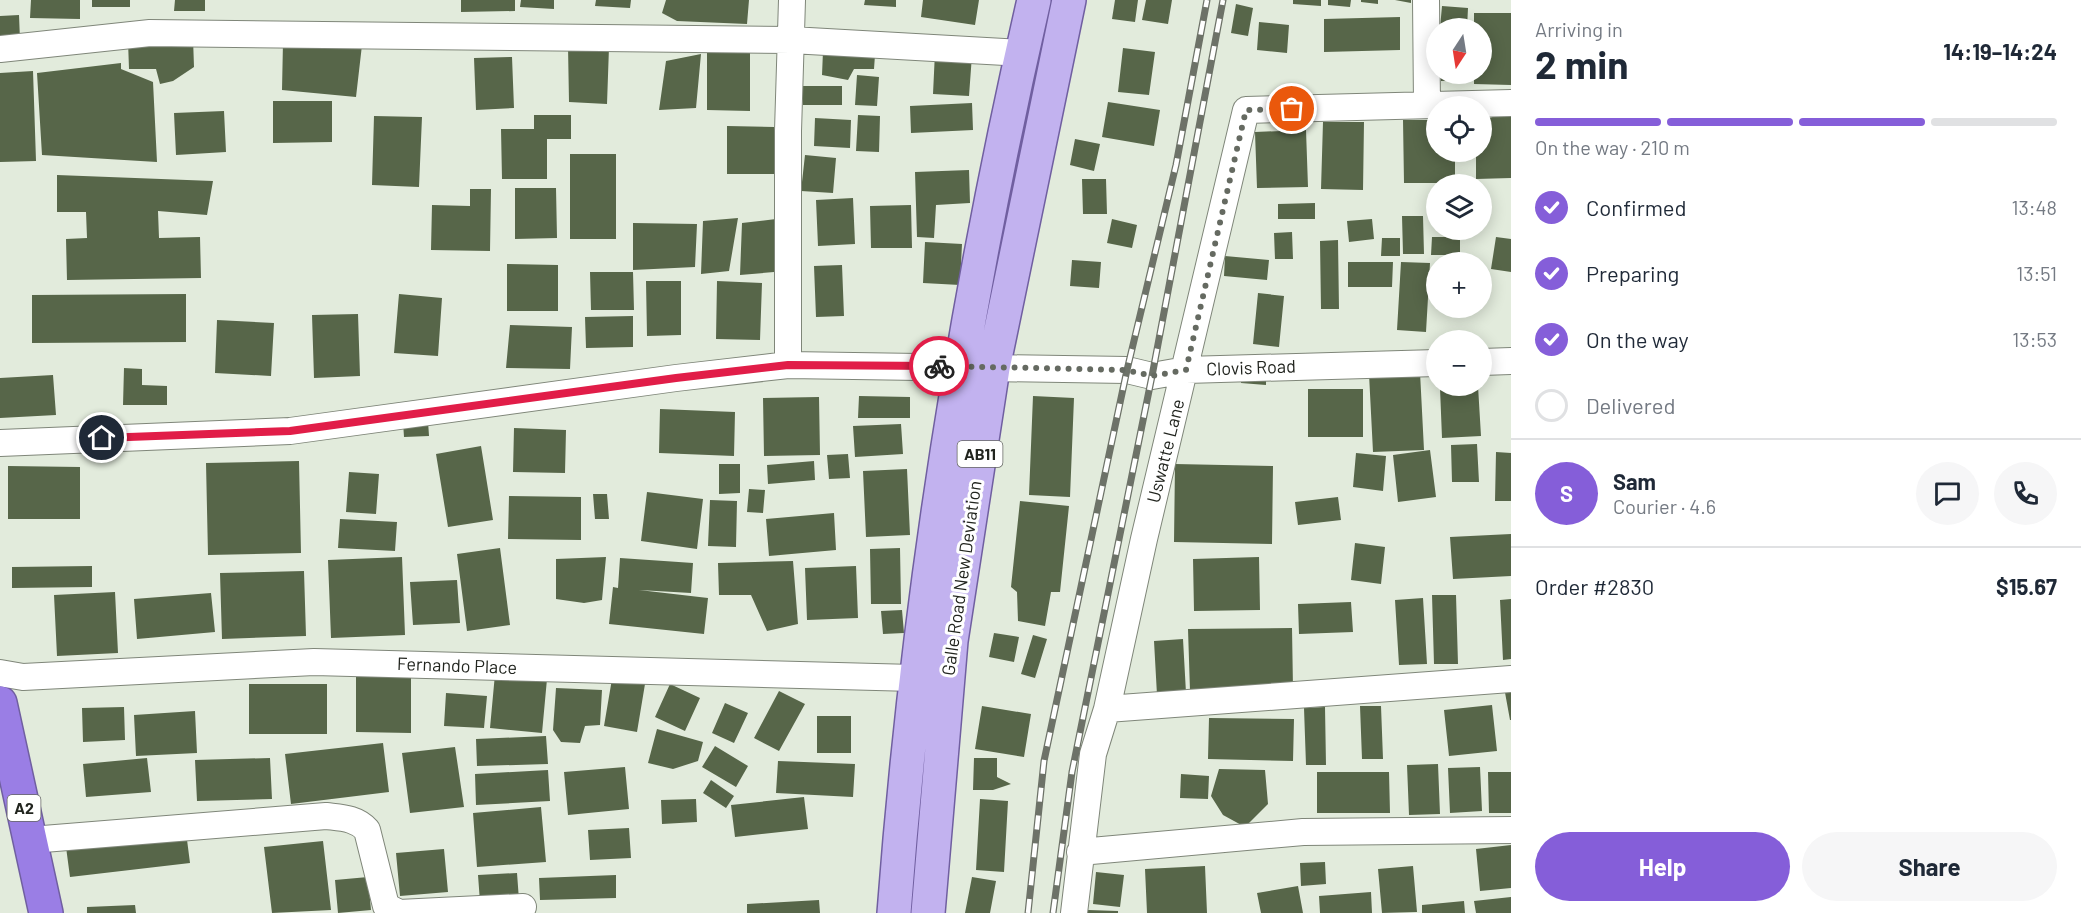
<!DOCTYPE html>
<html lang="en">
<head>
<meta charset="utf-8">
<style>
  body { margin:0; font-family:Barlow,sans-serif; background:#f6f6f7; color:#1f2937; height:100vh; display:flex; flex-direction:column; font-size:22px; white-space:nowrap }
  * { box-sizing:border-box; margin:0 }
  p { font-size:20px; color:#747a83 }
  .icon { flex:none; width:33px; height:33px; fill:none; stroke:currentColor; stroke-width:2; stroke-linecap:round; stroke-linejoin:round }
  .map { position:relative; flex:1; overflow:hidden }
  .drawer { display:flex; flex-direction:column; background:#fff; width:570px }
  .drawer>* { flex:none }
  .needle { width:39px; rotate:192deg }
  .buttons { position:absolute; left:1426px; top:18px; display:grid; gap:12px }
  .buttons a { display:grid; place-items:center; width:66px; height:66px; border-radius:50%; background:#fff; box-shadow:0 3px 15px #0003; font-size:30px }
  .pin { position:absolute; display:grid; place-items:center; width:51px; height:51px; color:#fff; margin:-26px; border:3px solid #fff; border-radius:50%; box-shadow:0 2px 6px #0007 }
  .courier { position:absolute; display:grid; place-items:center; width:60px; height:60px; margin:-30px; border:4px solid #e11d48; border-radius:50%; background:#fff; color:#222; box-shadow:0 2px 8px #0007 }
  .overview em { font-style:normal; font-weight:700 }
  .overview div { display:flex; flex-direction:column-reverse }
  .overview { display:flex; align-items:center; justify-content:space-between; height:102px; padding:0 24px }
  h1 { font-size:39px; font-weight:700; line-height:45px }
  .bar { display:grid; grid-template-columns:repeat(4,1fr); gap:9px 6px; align-content:center; height:72px; padding:0 24px }
  .bar i { height:8px; border-radius:4px; background:#e0e1e3 }
  .bar .active { background:#855ed9 }
  .bar p { grid-column:span 4 }
  .line { display:flex; align-items:center; gap:15px; padding:0 24px; border-top:2px solid #e0e1e3 }
  .line div { flex:1 }
  .round { display:grid; place-items:center; flex:none; width:63px; height:63px; border-radius:32px; background:#f6f6f7 }
  ol { padding:0 24px; list-style:none }
  li { display:flex; align-items:center; gap:18px; height:66px }
  li p { margin-inline-start:auto }
  li .icon { padding:6px; border-radius:50%; background:#855ed9; color:#fff; stroke-width:4 }
  li:last-child { color:#747a83 }
  li i { width:33px; height:33px; border:3px solid #e0e1e3; border-radius:50% }
  .button { display:flex; gap:12px; margin-top:auto; padding:12px 24px }
  .button a { flex:1; height:69px; border-radius:36px; background:#855ed9; color:#fff; font-size:24px; font-weight:700; line-height:69px; text-align:center }
  .button a+a { background:#f6f6f7; color:#1f2937 }
  main { display:flex; flex:1; min-height:0 }
  .map>svg:first-child { display:block }
  .building { fill:#576649 }
  .lines { fill:none; stroke-linecap:round; stroke-linejoin:round }
  .street-casing { stroke:#7f8679; stroke-width:28 }
  .primary-casing { stroke:#705fa0; stroke-width:36 }
  .highway-casing { stroke:#705fa0; stroke-width:36 }
  .street { stroke:#fff; stroke-width:26 }
  .primary { stroke:#c2b2ef; stroke-width:33 }
  .highway { stroke:#9a7ee5; stroke-width:33 }
  .rail-casing { stroke:#6d7268; stroke-width:7 }
  .rail { stroke:#fff; stroke-width:4.5; stroke-dasharray:14; stroke-linecap:butt }
  .done { stroke:#656a61; stroke-width:6; stroke-dasharray:0 10.8 }
  .route { stroke:#e11d48; stroke-width:8 }
  .labels { text-anchor:middle; stroke-width:6; stroke-linejoin:round; paint-order:stroke }
  .shield { fill:#fff; stroke:#646662; stroke-width:1.5 }
  .shield-label { font-size:16px; font-weight:bold; fill:#22251f }
  .street-label { font-size:18px; fill:#22251f; stroke:#fff }
</style>
</head>
<body>
<main>
<div class="map">
<svg width="1511" height="913" viewBox="0 0 1511 913">
  <rect width="100%" height="100%" fill="#e2ebdc"/>
  <path class="building" d="M31,0H80V19L30,18Z
    M92,0H130V7H92Z
    M175,0H205V11H174Z
    M461,0H515V11L461,12Z
    M521,0H554V9L520,7Z
    M596,0H631L630,8L595,6Z
    M666,0H749L747,24L677,21L662,13Z
    M865,0H896V7L864,5Z
    M923,0H979L975,25L921,17Z
    M1115,0H1138L1135,22L1112,19Z
    M1146,0H1172L1168,24L1142,20Z
    M1293,0H1321V6L1293,4Z
    M1328,0H1351L1350,7L1328,5Z
    M1361,0H1378V4L1361,2Z
    M1395,0H1411V3Z
    M1236,4L1253,8L1248,36L1231,33Z
    M1442,6L1468,8L1467,28H1440Z
    M1474,13H1511V85L1474,84V74H1482V28H1474Z
    M19,15L20,40L0,41V16Z
    M1400,17V50L1324,52V19Z
    M1259,22L1289,25L1287,53L1257,50Z
    M193,38L194,67L173,81L160,84L156,69H129L128,41Z
    M283,42L362,45L356,97L282,90Z
    M568,46L609,47L607,104L569,102Z
    M707,48L750,49V111L707,110Z
    M1123,48L1155,52L1149,95L1118,92Z
    M823,51L875,55L874,69H854L848,80L822,75Z
    M935,52L972,55L969,96L933,94Z
    M701,54L696,108L659,110L666,61Z
    M512,57L514,108L476,110L474,58Z
    M121,63V69L153,82L157,162L42,155L37,73Z
    M33,71L36,161L0,162V73Z
    M1441,74H1468V80L1441,81Z
    M857,75L879,77L877,106L855,105Z
    M803,86H842V105H803Z
    M273,101H332V142L273,143Z
    M1108,102L1160,110L1154,146L1102,137Z
    M972,103L973,130L911,133L910,106Z
    M1511,110V178L1476,179V152H1482V121Z
    M224,111L226,152L176,155L174,113Z
    M534,115H571V139H547V179H502L501,129H534Z
    M858,115L880,116L879,152L856,151Z
    M374,116L422,117L419,187L372,185Z
    M815,118L851,120L850,148L814,146Z
    M1403,120H1437V152H1455V183H1404Z
    M1323,122H1364L1363,190L1321,189Z
    M727,126L774,127V174H727Z
    M1306,130L1308,187L1257,188L1255,132Z
    M1075,139L1100,144L1094,171L1070,165Z
    M570,154H616V239H570Z
    M805,155L836,158L833,193L801,191Z
    M969,170L970,203L936,205L934,238L917,237L915,172Z
    M57,175L213,181L207,215L158,211L159,238L200,237L201,278L67,280L66,239L87,238L86,212H57Z
    M1082,179H1106L1107,214H1083Z
    M515,188H556L557,238L515,239Z
    M470,189H491L490,251L431,250L432,205L470,206Z
    M853,198L855,244L818,246L816,200Z
    M1315,203V219H1278V204Z
    M911,205L912,248H871L870,206Z
    M1402,216H1423L1424,254H1403Z
    M738,218L729,271L701,274L703,221Z
    M776,219L774,272L740,275L742,223Z
    M1112,219L1137,225L1132,248L1107,243Z
    M1372,219L1374,239L1349,242L1347,221Z
    M633,223L697,224L695,267L633,270Z
    M1292,232L1293,259H1275L1274,233Z
    M1432,237H1460V255H1431Z
    M1496,237L1511,239V272L1491,269Z
    M1382,238H1400V256H1381Z
    M1338,240L1339,309H1321L1320,241Z
    M925,242L962,244L960,285L923,283Z
    M1225,256L1269,260L1267,280L1224,276Z
    M1072,260L1101,262L1099,288L1070,286Z
    M1348,262H1393L1392,287H1348Z
    M1401,262L1430,263L1426,332L1397,330Z
    M507,264L558,265V311H507Z
    M842,265L844,316L816,317L814,266Z
    M590,272H633L634,310H591Z
    M646,281H681V335L647,336Z
    M717,281L762,283L760,340L716,339Z
    M1258,293L1284,296L1279,347L1253,344Z
    M186,294V342L32,343V295Z
    M399,294L442,298L438,356L394,353Z
    M358,314L360,376L314,378L312,315Z
    M633,316V347L586,348L585,317Z
    M217,320L274,323L271,376L215,373Z
    M510,325L572,327L570,369L506,368Z
    M124,368L142,369V385L167,386V405H123Z
    M1420,372L1424,450L1373,452L1369,374Z
    M1241,374L1266,376V385L1241,383Z
    M53,375L56,415L0,418V378Z
    M1478,386L1481,436L1442,438L1440,388Z
    M1308,389H1363V437H1308Z
    M859,396L910,397V418H858Z
    M1033,396L1074,398L1070,497L1029,495Z
    M819,397L820,455L764,456L763,398Z
    M660,409L735,412L734,456L659,453Z
    M428,421L429,436L404,437L403,422Z
    M901,424L903,454L855,457L853,426Z
    M514,428L566,430L565,473L513,472Z
    M1477,444L1479,482H1452L1451,445Z
    M481,446L493,520L448,527L436,454Z
    M1430,450L1436,497L1398,502L1393,455Z
    M1496,452L1511,453V501H1495Z
    M1356,453L1386,456L1383,491L1353,487Z
    M848,454L850,478L829,479L827,455Z
    M299,461L301,553L208,555L206,463Z
    M814,461L815,480L768,484L767,465Z
    M719,464H740V493L719,494Z
    M1175,464L1273,466L1272,544L1174,542Z
    M8,466L80,467V519H8Z
    M907,469L910,535L866,537L863,471Z
    M349,472L379,474L376,514L346,512Z
    M749,489L765,490L763,513L747,512Z
    M647,492L703,499L697,549L641,541Z
    M593,494H607L609,519H595Z
    M509,496L581,497V540L508,539Z
    M1338,497L1341,520L1298,525L1295,502Z
    M710,500L737,501L736,547L708,546Z
    M1020,501L1069,506L1060,592H1051L1045,626L1018,621L1017,592L1011,587Z
    M834,513L836,550L769,556L766,519Z
    M340,519L397,522L395,551L338,548Z
    M1511,534V576L1453,579L1450,537Z
    M1355,543L1385,547L1381,584L1351,580Z
    M500,548L510,625L467,631L457,554Z
    M900,548L901,604H871L870,549Z
    M402,557L405,635L331,638L328,560Z
    M606,557L602,600L584,603L556,599V559Z
    M1259,557L1260,610L1194,611L1193,559Z
    M620,558L693,563L691,593L639,590L708,598L704,634L609,624L613,587L618,588Z
    M793,561L798,624L767,631L751,595H719L718,563Z
    M92,566V587L12,588V567Z
    M856,566L858,618L807,620L805,568Z
    M304,571L306,636L222,639L220,573Z
    M457,580L460,623L413,625L410,582Z
    M115,592L118,653L57,656L54,595Z
    M211,593L215,632L137,639L134,599Z
    M1432,595H1456L1458,664H1434Z
    M1423,598L1427,664L1399,665L1395,600Z
    M1511,599V659L1503,660L1500,600Z
    M1351,602L1353,632L1299,634L1298,604Z
    M902,610L904,633L883,634L881,611Z
    M1292,628L1293,689L1190,691L1188,629Z
    M994,633L1019,637L1014,662L989,657Z
    M1033,635L1047,639L1035,678L1021,674Z
    M1183,639L1186,693L1157,695L1154,641Z
    M356,670H411V733L356,732Z
    M613,673L646,678L637,732L604,726Z
    M495,674L547,679L542,733L490,728Z
    M249,684H327V734H249Z
    M670,684L700,698L685,731L655,717Z
    M1511,686V720H1510L1504,687Z
    M556,688L602,690L600,725L585,726L580,743L561,742L553,730Z
    M779,691L805,704L779,751L754,738Z
    M446,693L487,696L484,728L444,726Z
    M725,703L748,713L734,743L712,733Z
    M1492,705L1497,751L1449,756L1444,710Z
    M982,706L1031,714L1024,757L975,749Z
    M1360,706H1381L1383,759H1362Z
    M124,707L125,740L83,742L82,708Z
    M1325,707L1326,765H1306L1304,708Z
    M195,711L197,753L136,756L134,715Z
    M817,716H851V753H817Z
    M1209,718L1294,719L1293,761L1208,759Z
    M657,729L703,742L698,761L673,769L648,763Z
    M546,736L548,764L477,766L476,739Z
    M383,743L389,792L291,804L285,754Z
    M715,746L748,766L736,787L702,767Z
    M455,747L464,807L410,813L402,753Z
    M147,758L151,792L86,797L83,764Z
    M270,758L272,799L197,801L195,760Z
    M974,758H997V777L1011,784L993,790H973Z
    M778,761L855,764L853,797L776,793Z
    M1438,764L1440,814L1409,815L1407,765Z
    M625,767L629,809L568,815L564,772Z
    M1480,767L1482,811L1450,813L1448,768Z
    M1219,769L1265,770L1268,804L1245,827L1223,815L1211,796Z
    M548,770L550,801L476,805L475,774Z
    M1317,772H1389L1390,813H1317Z
    M1488,772H1511V813H1489Z
    M1181,774L1209,776L1208,799L1180,798Z
    M711,780L734,796L726,808L703,793Z
    M804,797L808,829L735,837L731,805Z
    M696,799L697,822L662,824L661,800Z
    M980,799L1008,801L1004,872L976,870Z
    M541,807L546,862L477,867L473,813Z
    M629,828L631,858L590,860L588,830Z
    M186,832L190,863L70,877L66,847Z
    M323,841L331,910L272,913L264,847Z
    M1511,845V888L1480,891L1476,849Z
    M444,849L448,892L400,896L396,853Z
    M1325,862L1326,884L1301,886L1300,863Z
    M1205,866L1207,913H1147L1145,869Z
    M1413,866L1417,912L1382,913L1378,869Z
    M1096,872L1124,875L1120,907L1093,904Z
    M517,873L519,900L480,902L478,875Z
    M616,875V898L540,900L539,878Z
    M368,877L371,910L338,913L335,880Z
    M972,877L996,881L990,913H965Z
    M1298,886L1303,913H1261L1257,893Z
    M1371,892L1372,913H1320L1319,896Z
    M1511,897V913H1476L1474,901Z
    M819,900L820,913H747V904Z
    M1464,901L1465,913H1422V905Z
    M135,905L136,913H87V907Z
    M1088,910L1118,911V913H1088Z"/>
  <g class="lines">
    <defs>
      <path id="street" d="M1426,0L1427,104
        M0,49L150,33L791,40L1022,53
        M1482,362L1511,361
        M788,365V131L792,0
        M0,443L290,431L676,378L788,365L1127,370L1152,376L1186,370L1437,363
        M0,673L23,677L314,662L914,678
        M1107,709L1511,679
        M31,840L326,816C342,818 356,818 367,830L386,906L399,913L523,907
        M1080,852L1303,832L1511,830
        M1074,913L1093,754L1107,709L1144,539L1246,110L1511,103"/>
      <path id="primary" d="M894,913C917,605 965,301 1034,0
        M928,913L951,641L993,368L1069,0"/>
      <path id="highway" d="M0,703L46,913"/>
    </defs>
    <use href="#street" class="street-casing"/>
    <use href="#primary" class="primary-casing"/>
    <use href="#highway" class="highway-casing"/>
    <use href="#street" class="street"/>
    <use href="#primary" class="primary"/>
    <use href="#highway" class="highway"/>
    <defs>
      <path id="rail" d="M1028,913L1044,761L1127,370L1176,165L1207,0
        M1053,913L1072,772L1152,376L1223,0"/>
    </defs>
    <use href="#rail" class="rail-casing"/>
    <use href="#rail" class="rail"/>
  </g>
  <g class="lines">
    <path class="done" d="M939,366L1126,370L1152,376L1186,370L1246,110L1292,109"/>
    <path class="route" d="M102,438L290,431L676,378L788,365L939,366"/>
  </g>
  <g class="labels">
    <g class="shield">
      <rect x="957.5" y="441" width="45" height="26" rx="4.5"/>
      <rect x="7.5" y="795" width="33" height="26" rx="4.5"/>
    </g>
    <g class="shield-label">
      <text x="980" y="460">AB11</text>
      <text x="24" y="814">A2</text>
    </g>
    <g class="street-label">
      <text transform="translate(1251 368) rotate(-2)" y="6">Clovis Road</text>
      <text transform="translate(1166 451) rotate(-76)" y="6">Uswatte Lane</text>
      <text transform="translate(962 578) rotate(-82)" y="6">Galle Road New Deviation</text>
      <text transform="translate(457 666) rotate(2)" y="6">Fernando Place</text>
    </g>
  </g>
</svg>
<div class="buttons">
<a><svg class="needle" viewBox="-14 -14 28 28"><path d="M0-13l5 13h-10z" fill="#e53935"/><path d="M0 13l5-13h-10z" fill="#747a83"/></svg></a>
<a><svg class="icon" aria-label="locate" viewBox="0 0 24 24"><circle cx="12" cy="12" r="6"/><path d="M12 2v4M12 18v4M2 12h4M18 12h4"/></svg></a>
<a><svg class="icon" aria-label="layers" viewBox="0 0 24 24"><path d="M12 4l9 5-9 5-9-5zM3 14l9 5 9-5"/></svg></a>
<a>+</a>
<a>−</a>
</div>
<div class="pin" style="left:1292px;top:109px;background:#ea580c"><svg class="icon" aria-label="bag" viewBox="0 0 24 24"><path d="M5 8h14l-1 12H6zM9 8a3 3 0 0 1 6 0"/></svg></div>
<div class="pin" style="left:102px;top:438px;background:#1f2937"><svg class="icon" aria-label="home" viewBox="0 0 24 24"><path d="M3 11l9-7 9 7M6 9v11h12V9"/></svg></div>
<div class="courier" style="left:939px;top:366px"><svg class="icon" aria-label="bike" viewBox="0 0 24 24"><circle cx="6" cy="16" r="4"/><circle cx="18" cy="16" r="4"/><path d="M6 16l4-8h5l3 8M10 8l3 8H6M13 5h3"/></svg></div>
</div>
<section class="drawer">
<div class="overview"><div><h1>2 min</h1><p>Arriving in</p></div><em>14:19–14:24</em></div>
<div class="bar"><i class="active"></i><i class="active"></i><i class="active"></i><i></i><p>On the way · 210 m</p></div>
<ol>
<li><svg class="icon" aria-label="check" viewBox="0 0 24 24"><path d="M5 12l5 5 9-10"/></svg>Confirmed<p>13:48</p></li>
<li><svg class="icon" aria-label="check" viewBox="0 0 24 24"><path d="M5 12l5 5 9-10"/></svg>Preparing<p>13:51</p></li>
<li><svg class="icon" aria-label="check" viewBox="0 0 24 24"><path d="M5 12l5 5 9-10"/></svg>On the way<p>13:53</p></li>
<li><i></i>Delivered</li>
</ol>
<div class="line" style="height:108px"><b class="round" style="background:#855ed9;color:#fff">S</b><div><b>Sam</b><p>Courier · 4.6</p></div><a class="round"><svg class="icon" aria-label="chat" viewBox="0 0 24 24"><path d="M4 5h16v11H9l-5 4z"/></svg></a><a class="round"><svg class="icon" aria-label="phone" viewBox="0 0 24 24"><path d="M5 4h4l2 5-3 2q2 4 5 5l2-3 5 2v4C11 20 4 13 5 4z"/></svg></a></div>
<div class="line" style="height:78px"><div>Order #2830</div><b>$15.67</b></div>
<div class="button"><a>Help</a><a>Share</a></div>
</section>
</main>
</body>
</html>
